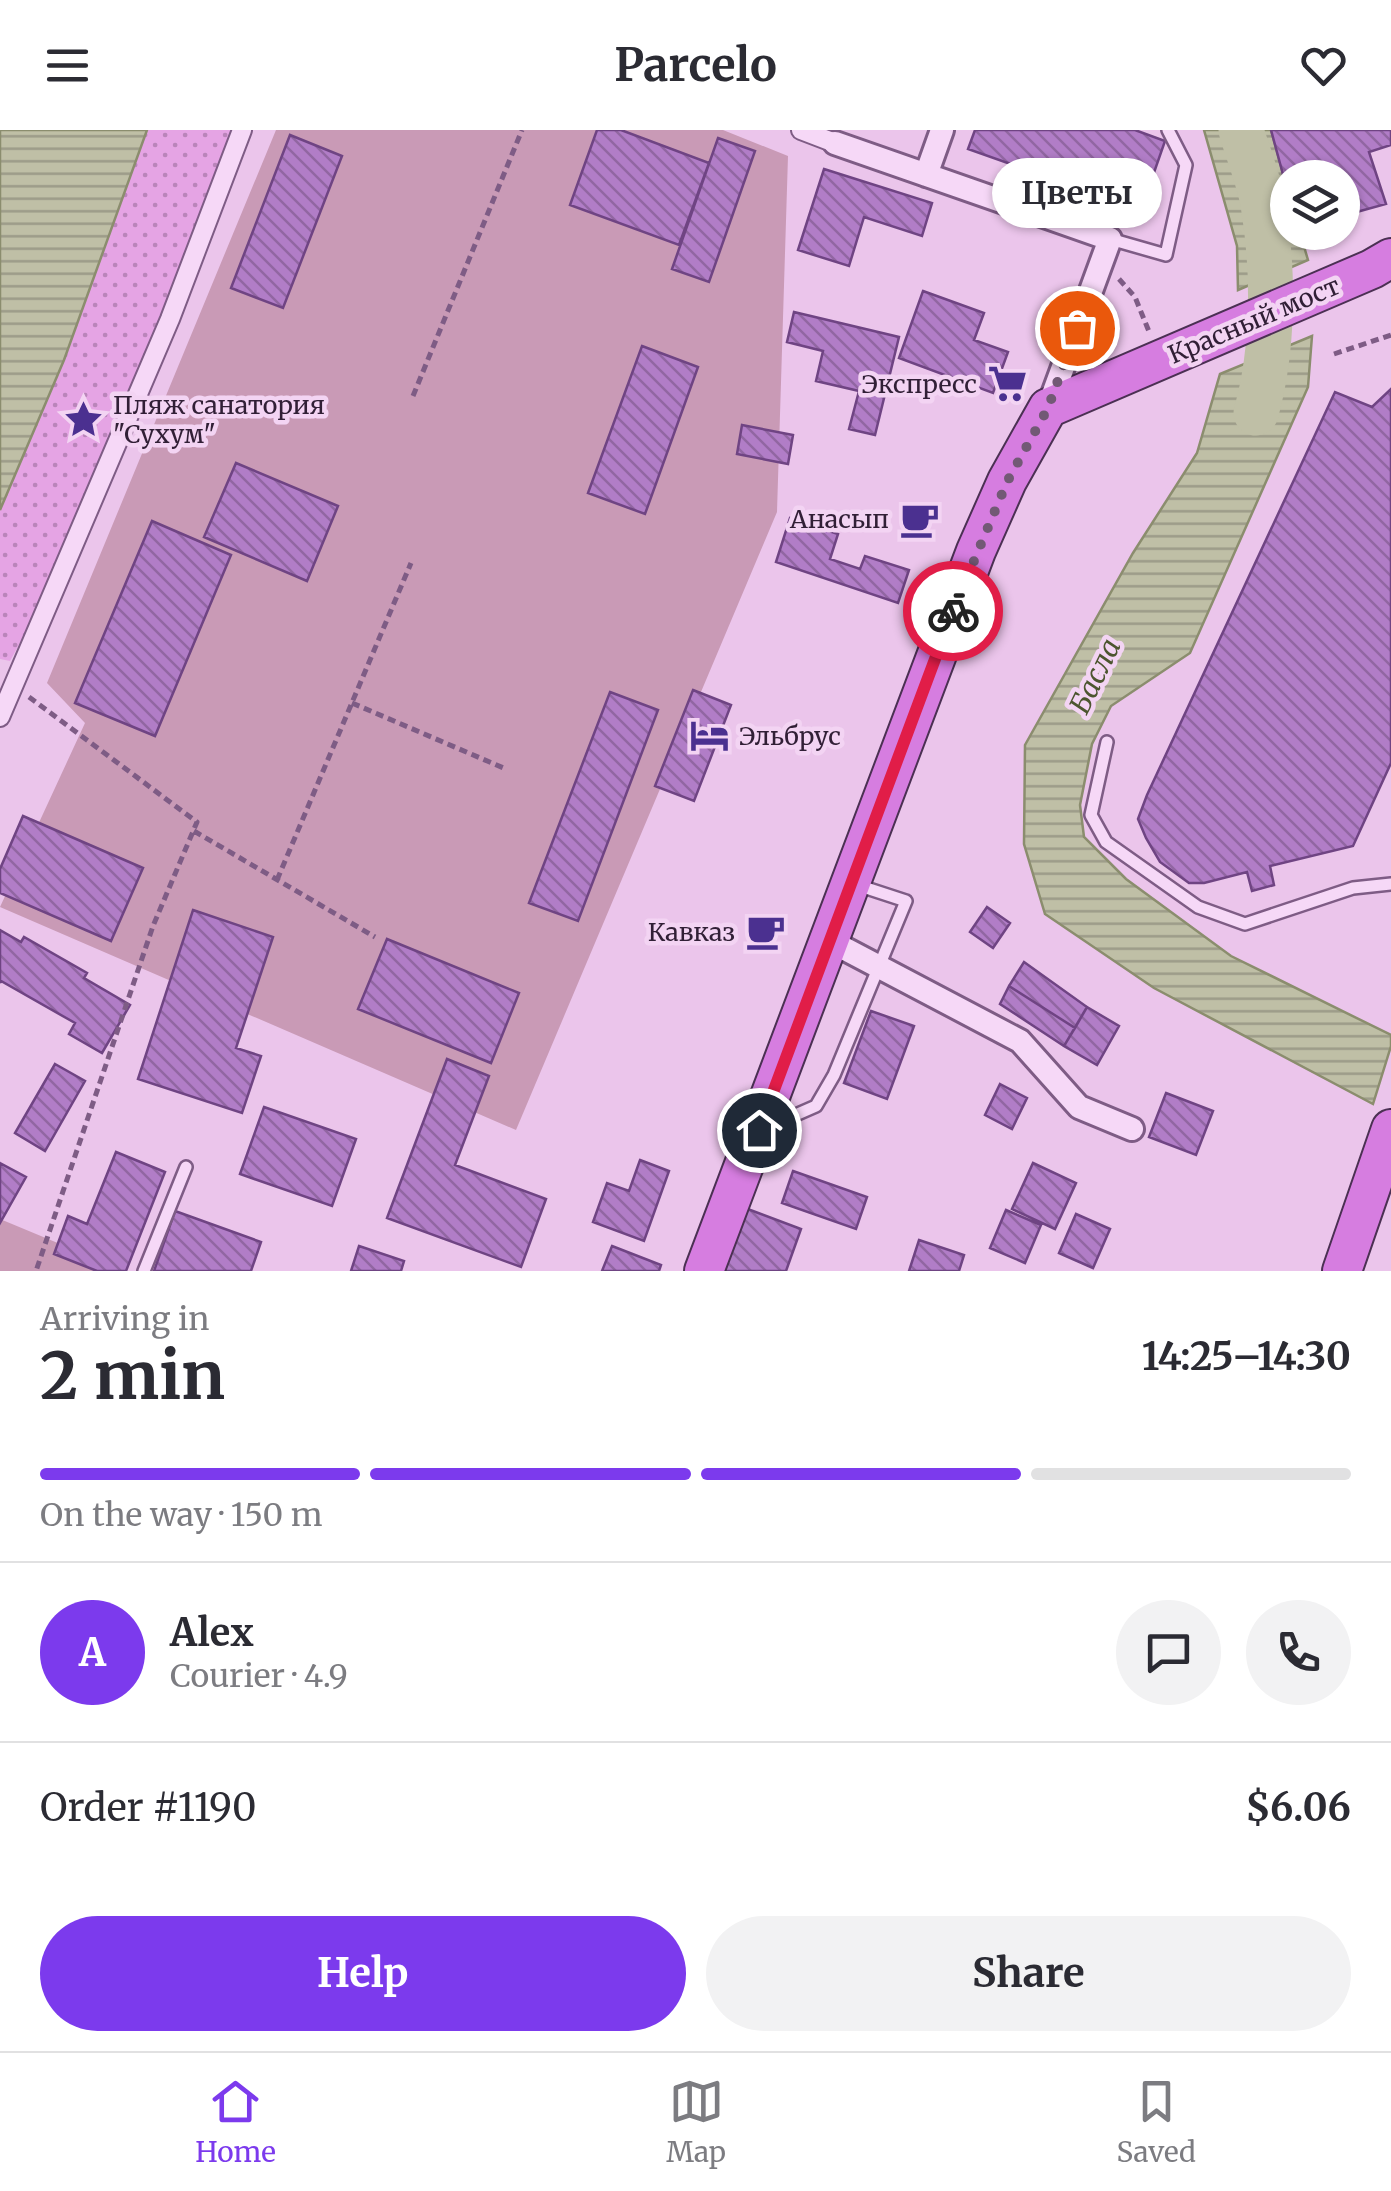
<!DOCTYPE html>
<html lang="en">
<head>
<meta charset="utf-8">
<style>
  body { margin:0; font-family:Merriweather,serif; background:#f2f2f3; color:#2b2b33; height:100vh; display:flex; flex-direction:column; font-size:38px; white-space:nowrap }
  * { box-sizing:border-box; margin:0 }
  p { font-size:32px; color:#7c7c81 }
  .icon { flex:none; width:55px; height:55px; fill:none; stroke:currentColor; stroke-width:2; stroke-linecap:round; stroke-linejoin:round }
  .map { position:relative; height:1141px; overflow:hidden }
  .panel { display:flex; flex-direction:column; background:#fff; flex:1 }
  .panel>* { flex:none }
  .fabs { position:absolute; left:1270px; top:30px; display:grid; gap:20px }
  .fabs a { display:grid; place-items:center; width:90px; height:90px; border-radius:50%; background:#fff; box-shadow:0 2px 8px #0004; font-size:50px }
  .pin { position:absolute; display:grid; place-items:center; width:85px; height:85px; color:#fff; margin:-42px; border:5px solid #fff; border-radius:50%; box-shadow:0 2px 10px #0007 }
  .courier { position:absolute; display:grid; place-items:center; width:100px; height:100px; margin:-50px; border:8px solid #e11d48; border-radius:50%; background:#fff; color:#222; box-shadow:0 2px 12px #0007 }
  .bubble { position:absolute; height:70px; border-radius:35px; background:#fff; box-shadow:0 2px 8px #0004; font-size:32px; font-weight:700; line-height:70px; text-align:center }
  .overview em { font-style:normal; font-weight:700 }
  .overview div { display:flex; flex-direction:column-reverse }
  .overview { display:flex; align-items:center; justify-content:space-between; height:170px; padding:0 40px }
  h1 { font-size:65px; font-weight:700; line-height:75px }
  .bar { display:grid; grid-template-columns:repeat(4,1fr); gap:15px 10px; align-content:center; height:120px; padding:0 40px }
  .bar i { height:12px; border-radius:8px; background:#e1e1e2 }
  .bar .on { background:#7c3aed }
  .bar p { grid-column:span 4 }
  .line { display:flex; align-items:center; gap:25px; padding:0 40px; border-top:2px solid #e1e1e2 }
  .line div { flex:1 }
  .round { display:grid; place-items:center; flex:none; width:105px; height:105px; border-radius:52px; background:#f2f2f3 }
  .action { display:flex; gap:20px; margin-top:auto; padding:20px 40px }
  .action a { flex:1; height:115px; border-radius:60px; background:#7c3aed; color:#fff; font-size:40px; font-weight:700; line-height:115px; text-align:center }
  .action a+a { background:#f2f2f3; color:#2b2b33 }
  header { display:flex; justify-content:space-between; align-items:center; height:130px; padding:0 40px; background:#fff; font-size:45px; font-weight:700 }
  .tabs { display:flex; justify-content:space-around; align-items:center; height:140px; border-top:2px solid #e1e1e2; background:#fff; font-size:28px; color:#7c7c81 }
  .tabs a { display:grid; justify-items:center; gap:5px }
  .tabs .on { color:#7c3aed }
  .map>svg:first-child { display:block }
  .sand { fill:url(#sand-dots) }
  .green { fill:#c99ab6 }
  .water { fill:url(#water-rules); stroke:#8b8d6e; stroke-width:2.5 }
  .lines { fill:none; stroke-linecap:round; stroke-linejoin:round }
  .river { stroke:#bfbfa6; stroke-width:45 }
  .building { fill:url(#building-back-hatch); stroke:#6f4483; stroke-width:2.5 }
  .service-casing { stroke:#7e5c85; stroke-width:16 }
  .pedestrian-casing { stroke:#7e5c85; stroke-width:22 }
  .minor-casing { stroke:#7e5c85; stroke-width:28 }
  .trunk-casing { stroke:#4b3053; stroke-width:42 }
  .path { stroke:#7e5c85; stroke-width:5; stroke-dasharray:8 5; stroke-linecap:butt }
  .service { stroke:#f6d8f7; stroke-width:11 }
  .pedestrian { stroke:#f6d8f7; stroke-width:18 }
  .minor { stroke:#f6d8f7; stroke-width:22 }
  .trunk { stroke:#d67de0; stroke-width:38 }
  .done { stroke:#725975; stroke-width:10; stroke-dasharray:0 18 }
  .route { stroke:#e11d48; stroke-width:12 }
  .labels { text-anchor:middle; stroke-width:9; stroke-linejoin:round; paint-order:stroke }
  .street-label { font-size:25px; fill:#311f36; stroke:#f3d4f3 }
  .poi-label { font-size:25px; fill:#311f36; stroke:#f3d4f3; text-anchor:end }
  .water-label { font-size:28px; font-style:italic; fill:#4c552f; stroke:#f3d4f3 }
</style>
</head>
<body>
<header><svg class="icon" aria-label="menu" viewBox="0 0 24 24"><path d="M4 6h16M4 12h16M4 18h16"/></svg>Parcelo<svg class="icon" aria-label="heart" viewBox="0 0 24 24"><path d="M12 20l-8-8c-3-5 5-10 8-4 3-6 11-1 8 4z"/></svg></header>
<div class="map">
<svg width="1391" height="1141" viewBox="0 0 1391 1141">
  <defs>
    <pattern id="sand-dots" width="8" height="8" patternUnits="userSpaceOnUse" patternTransform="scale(2.5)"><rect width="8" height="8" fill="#e5a4e4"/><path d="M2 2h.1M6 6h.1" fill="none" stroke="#ba85ba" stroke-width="1.8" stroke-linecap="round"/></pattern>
    <pattern id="water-rules" width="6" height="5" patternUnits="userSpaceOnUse" patternTransform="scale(2.5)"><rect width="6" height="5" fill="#bfbfa6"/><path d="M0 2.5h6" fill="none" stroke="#9c9b88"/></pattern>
    <pattern id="building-back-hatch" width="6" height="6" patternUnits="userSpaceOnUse" patternTransform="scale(2.5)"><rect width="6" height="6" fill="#b17dc7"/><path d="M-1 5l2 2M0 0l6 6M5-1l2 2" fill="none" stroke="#9166a2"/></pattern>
  </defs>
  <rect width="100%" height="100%" fill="#ebc5eb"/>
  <path class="sand" d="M147,0H236L69,424L10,531L0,529V380L64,230Z"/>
  <path class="green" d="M276,0H723L788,26L777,382L516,1000L0,777L85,593L47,553Z
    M0,1089L125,1141H0Z"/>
  <path class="water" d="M0,0H147L64,230L0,380Z
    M1204,0H1271L1287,58L1288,102L1300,103L1308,130L1238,160L1237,116Z
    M1312,206L1308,257L1190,523L1111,576L1092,614L1080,675L1084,707L1126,749L1231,826L1391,905V916L1373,974L1154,858L1045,784L1024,714L1025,615L1133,423L1197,323L1220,244Z"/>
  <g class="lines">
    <path class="river" d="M1241,0C1248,24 1259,50 1263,74C1274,140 1274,219 1256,283"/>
  </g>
  <path class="building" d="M597,0H621L709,33L679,115L570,75Z
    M975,0H1135L1165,11L1141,80L968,19Z
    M1271,0H1391V15L1369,22L1386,74L1342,86V48H1288V63Z
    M290,5L342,26L283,178L231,158Z
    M718,8L755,21L709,152L672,139Z
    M824,39L932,73L922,106L864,87L849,136L798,120Z
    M923,161L984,183L974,210L1008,222L993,263L899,228Z
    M794,182L899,207L875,305L849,299L859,261L816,251L823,221L787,212Z
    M642,216L698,237L645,384L588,363Z
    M1391,259V633L1353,716L1270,736L1274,755L1252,761L1247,742L1204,753H1189L1160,732L1146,708L1138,689L1147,665L1335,262L1372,277Z
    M742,295L793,305L788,334L737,324Z
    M236,333L338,376L307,451L204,407Z
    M790,388L838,404L830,429L860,439L865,426L909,440L898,473L776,432Z
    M152,391L231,425L155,606L75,573Z
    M693,560L731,575L694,671L655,656Z
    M610,562L658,580L578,791L529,773Z
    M23,686L143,738L111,811L0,763V739Z
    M987,777L1010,793L993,818L970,802Z
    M193,780L273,807L236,918L261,926L242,983L138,949Z
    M0,800L21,812L24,807L87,843L84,848L130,875L102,923L69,904L75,893L1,851L0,853Z
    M387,809L519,863L491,933L358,879Z
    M1024,832L1087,877L1075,898L1009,856Z
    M1009,856L1075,898L1064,916L1000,874Z
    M1087,877L1119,896L1097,935L1064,916Z
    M871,881L914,896L887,969L844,953Z
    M447,929L489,946L455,1035L546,1069L521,1137L387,1088Z
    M55,934L85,951L45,1021L15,1003Z
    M1000,954L1027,968L1012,999L985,985Z
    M1166,963L1213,981L1196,1025L1149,1007Z
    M264,977L356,1009L332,1076L240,1044Z
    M116,1022L165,1042L126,1141H97L54,1124L68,1086L87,1094Z
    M640,1030L669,1041L644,1111L593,1092L607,1053L629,1061Z
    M0,1033L26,1047L0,1093Z
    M1033,1033L1076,1053L1055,1099L1012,1079Z
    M793,1041L867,1067L856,1099L782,1073Z
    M745,1078L801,1099L786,1141H722Z
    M1006,1080L1041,1095L1025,1133L990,1118Z
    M175,1081L261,1112L251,1141H154Z
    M1076,1084L1110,1099L1093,1138L1059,1123Z
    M919,1110L964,1125L959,1141H909Z
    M359,1116L404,1131L401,1141H351Z
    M612,1116L661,1135L659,1141H602Z"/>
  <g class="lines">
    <defs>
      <path id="service" d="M1110,109L1166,125L1186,35L1168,0
        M1107,612L1091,685L1106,712L1198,777L1245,794L1353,758L1391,754
        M768,997L816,976L834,945L906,771L854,754
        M144,1141L186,1037"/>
      <path id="pedestrian" d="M801,0L835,13
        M0,587L170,189L242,0"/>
      <path id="minor" d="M835,13L1110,109L1048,278
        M926,45L942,0
        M830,811L1020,911L1079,977L1132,999"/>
      <path id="trunk" d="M704,1141L976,421L1007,351L1048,278L1372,139L1391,128
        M1342,1141L1391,999"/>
    </defs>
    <use href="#service" class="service-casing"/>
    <use href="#pedestrian" class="pedestrian-casing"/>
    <use href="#minor" class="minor-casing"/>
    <use href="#trunk" class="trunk-casing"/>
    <path class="path" d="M1119,149L1135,167L1150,204
      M1334,224L1391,205
      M413,266L522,0
      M29,567L197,692L153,796L36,1141
      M352,573L506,639
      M194,701L375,807
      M277,750L411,433"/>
    <use href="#service" class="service"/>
    <use href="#pedestrian" class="pedestrian"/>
    <use href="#minor" class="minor"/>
    <use href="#trunk" class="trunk"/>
  </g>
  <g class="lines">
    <path class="done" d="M953,481L1007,352L1048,278L1077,198"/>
    <path class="route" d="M759,1000L953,481"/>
  </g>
  <defs>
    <symbol id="supermarket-bare" viewBox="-9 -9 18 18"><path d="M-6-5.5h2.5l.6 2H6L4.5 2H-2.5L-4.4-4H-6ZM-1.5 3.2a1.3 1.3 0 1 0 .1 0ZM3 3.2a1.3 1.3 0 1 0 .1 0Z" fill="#4b3090" stroke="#f3d4f3" stroke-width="2.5" paint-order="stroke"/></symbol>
    <symbol id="sight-bare" viewBox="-9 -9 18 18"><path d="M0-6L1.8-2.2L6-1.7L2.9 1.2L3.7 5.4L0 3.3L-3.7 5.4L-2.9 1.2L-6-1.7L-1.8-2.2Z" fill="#4b3090" stroke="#f3d4f3" stroke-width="2.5" paint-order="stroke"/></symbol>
    <symbol id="cafe-bare" viewBox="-9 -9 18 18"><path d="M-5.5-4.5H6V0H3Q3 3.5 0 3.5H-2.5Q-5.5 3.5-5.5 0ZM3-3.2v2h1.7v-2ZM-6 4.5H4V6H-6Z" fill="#4b3090" stroke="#f3d4f3" stroke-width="2.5" paint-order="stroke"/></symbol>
    <symbol id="hotel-bare" viewBox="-9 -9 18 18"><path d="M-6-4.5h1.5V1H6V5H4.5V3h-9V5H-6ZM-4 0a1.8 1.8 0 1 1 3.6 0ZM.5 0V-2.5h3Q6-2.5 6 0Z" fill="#4b3090" stroke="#f3d4f3" stroke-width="2.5" paint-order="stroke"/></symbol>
  </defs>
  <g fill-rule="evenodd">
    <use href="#supermarket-bare" x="980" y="226" width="55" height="55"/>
    <use href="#sight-bare" x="56" y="262" width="55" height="55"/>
    <use href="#cafe-bare" x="892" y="362" width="55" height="55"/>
    <use href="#hotel-bare" x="682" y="578" width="55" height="55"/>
    <use href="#cafe-bare" x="738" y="774" width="55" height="55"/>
  </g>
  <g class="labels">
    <g class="street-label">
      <text transform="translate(1254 190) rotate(-23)" y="9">Красный мост</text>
    </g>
    <g class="poi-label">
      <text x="977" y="263">Экспресс</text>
      <text x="113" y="284" text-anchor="start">Пляж санатория<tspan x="113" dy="29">"Сухум"</tspan></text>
      <text x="889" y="398">Анасып</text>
      <text x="739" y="615" text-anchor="start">Эльбрус</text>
      <text x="735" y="811">Кавказ</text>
    </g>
    <g class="water-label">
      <text transform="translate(1095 546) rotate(-64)" y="10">Басла</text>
    </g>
  </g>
</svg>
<div class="fabs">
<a><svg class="icon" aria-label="layers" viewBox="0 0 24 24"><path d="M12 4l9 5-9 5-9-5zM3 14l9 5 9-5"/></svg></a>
</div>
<div class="pin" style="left:1077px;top:198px;background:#ea580c"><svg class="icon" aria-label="bag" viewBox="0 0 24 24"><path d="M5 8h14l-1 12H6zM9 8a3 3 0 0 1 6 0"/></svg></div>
<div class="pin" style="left:759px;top:1000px;background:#1f2937"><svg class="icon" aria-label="home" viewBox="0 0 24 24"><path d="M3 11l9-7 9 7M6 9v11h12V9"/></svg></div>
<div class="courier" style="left:953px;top:481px"><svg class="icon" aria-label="bike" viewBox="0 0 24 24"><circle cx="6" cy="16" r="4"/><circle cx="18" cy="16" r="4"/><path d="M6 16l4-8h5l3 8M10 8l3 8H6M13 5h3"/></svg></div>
<div class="bubble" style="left:992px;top:28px;width:170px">Цветы</div>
</div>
<section class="panel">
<div class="overview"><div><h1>2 min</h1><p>Arriving in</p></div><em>14:25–14:30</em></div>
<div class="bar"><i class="on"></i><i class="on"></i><i class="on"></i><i></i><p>On the way · 150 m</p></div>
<div class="line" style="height:180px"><b class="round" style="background:#7c3aed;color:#fff">A</b><div><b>Alex</b><p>Courier · 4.9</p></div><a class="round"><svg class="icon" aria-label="chat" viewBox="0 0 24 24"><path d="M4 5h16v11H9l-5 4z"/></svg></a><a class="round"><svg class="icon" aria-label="phone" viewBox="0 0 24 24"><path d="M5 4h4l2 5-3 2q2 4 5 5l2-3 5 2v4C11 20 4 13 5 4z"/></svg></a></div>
<div class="line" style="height:130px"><div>Order #1190</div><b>$6.06</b></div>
<div class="action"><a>Help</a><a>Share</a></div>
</section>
<nav class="tabs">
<a class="on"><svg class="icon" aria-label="home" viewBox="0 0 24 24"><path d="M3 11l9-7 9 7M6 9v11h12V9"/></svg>Home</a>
<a><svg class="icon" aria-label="map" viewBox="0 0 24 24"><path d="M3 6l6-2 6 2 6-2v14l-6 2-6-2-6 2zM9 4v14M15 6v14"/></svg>Map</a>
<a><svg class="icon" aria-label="saved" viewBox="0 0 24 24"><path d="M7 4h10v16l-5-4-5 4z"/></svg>Saved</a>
</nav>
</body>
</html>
